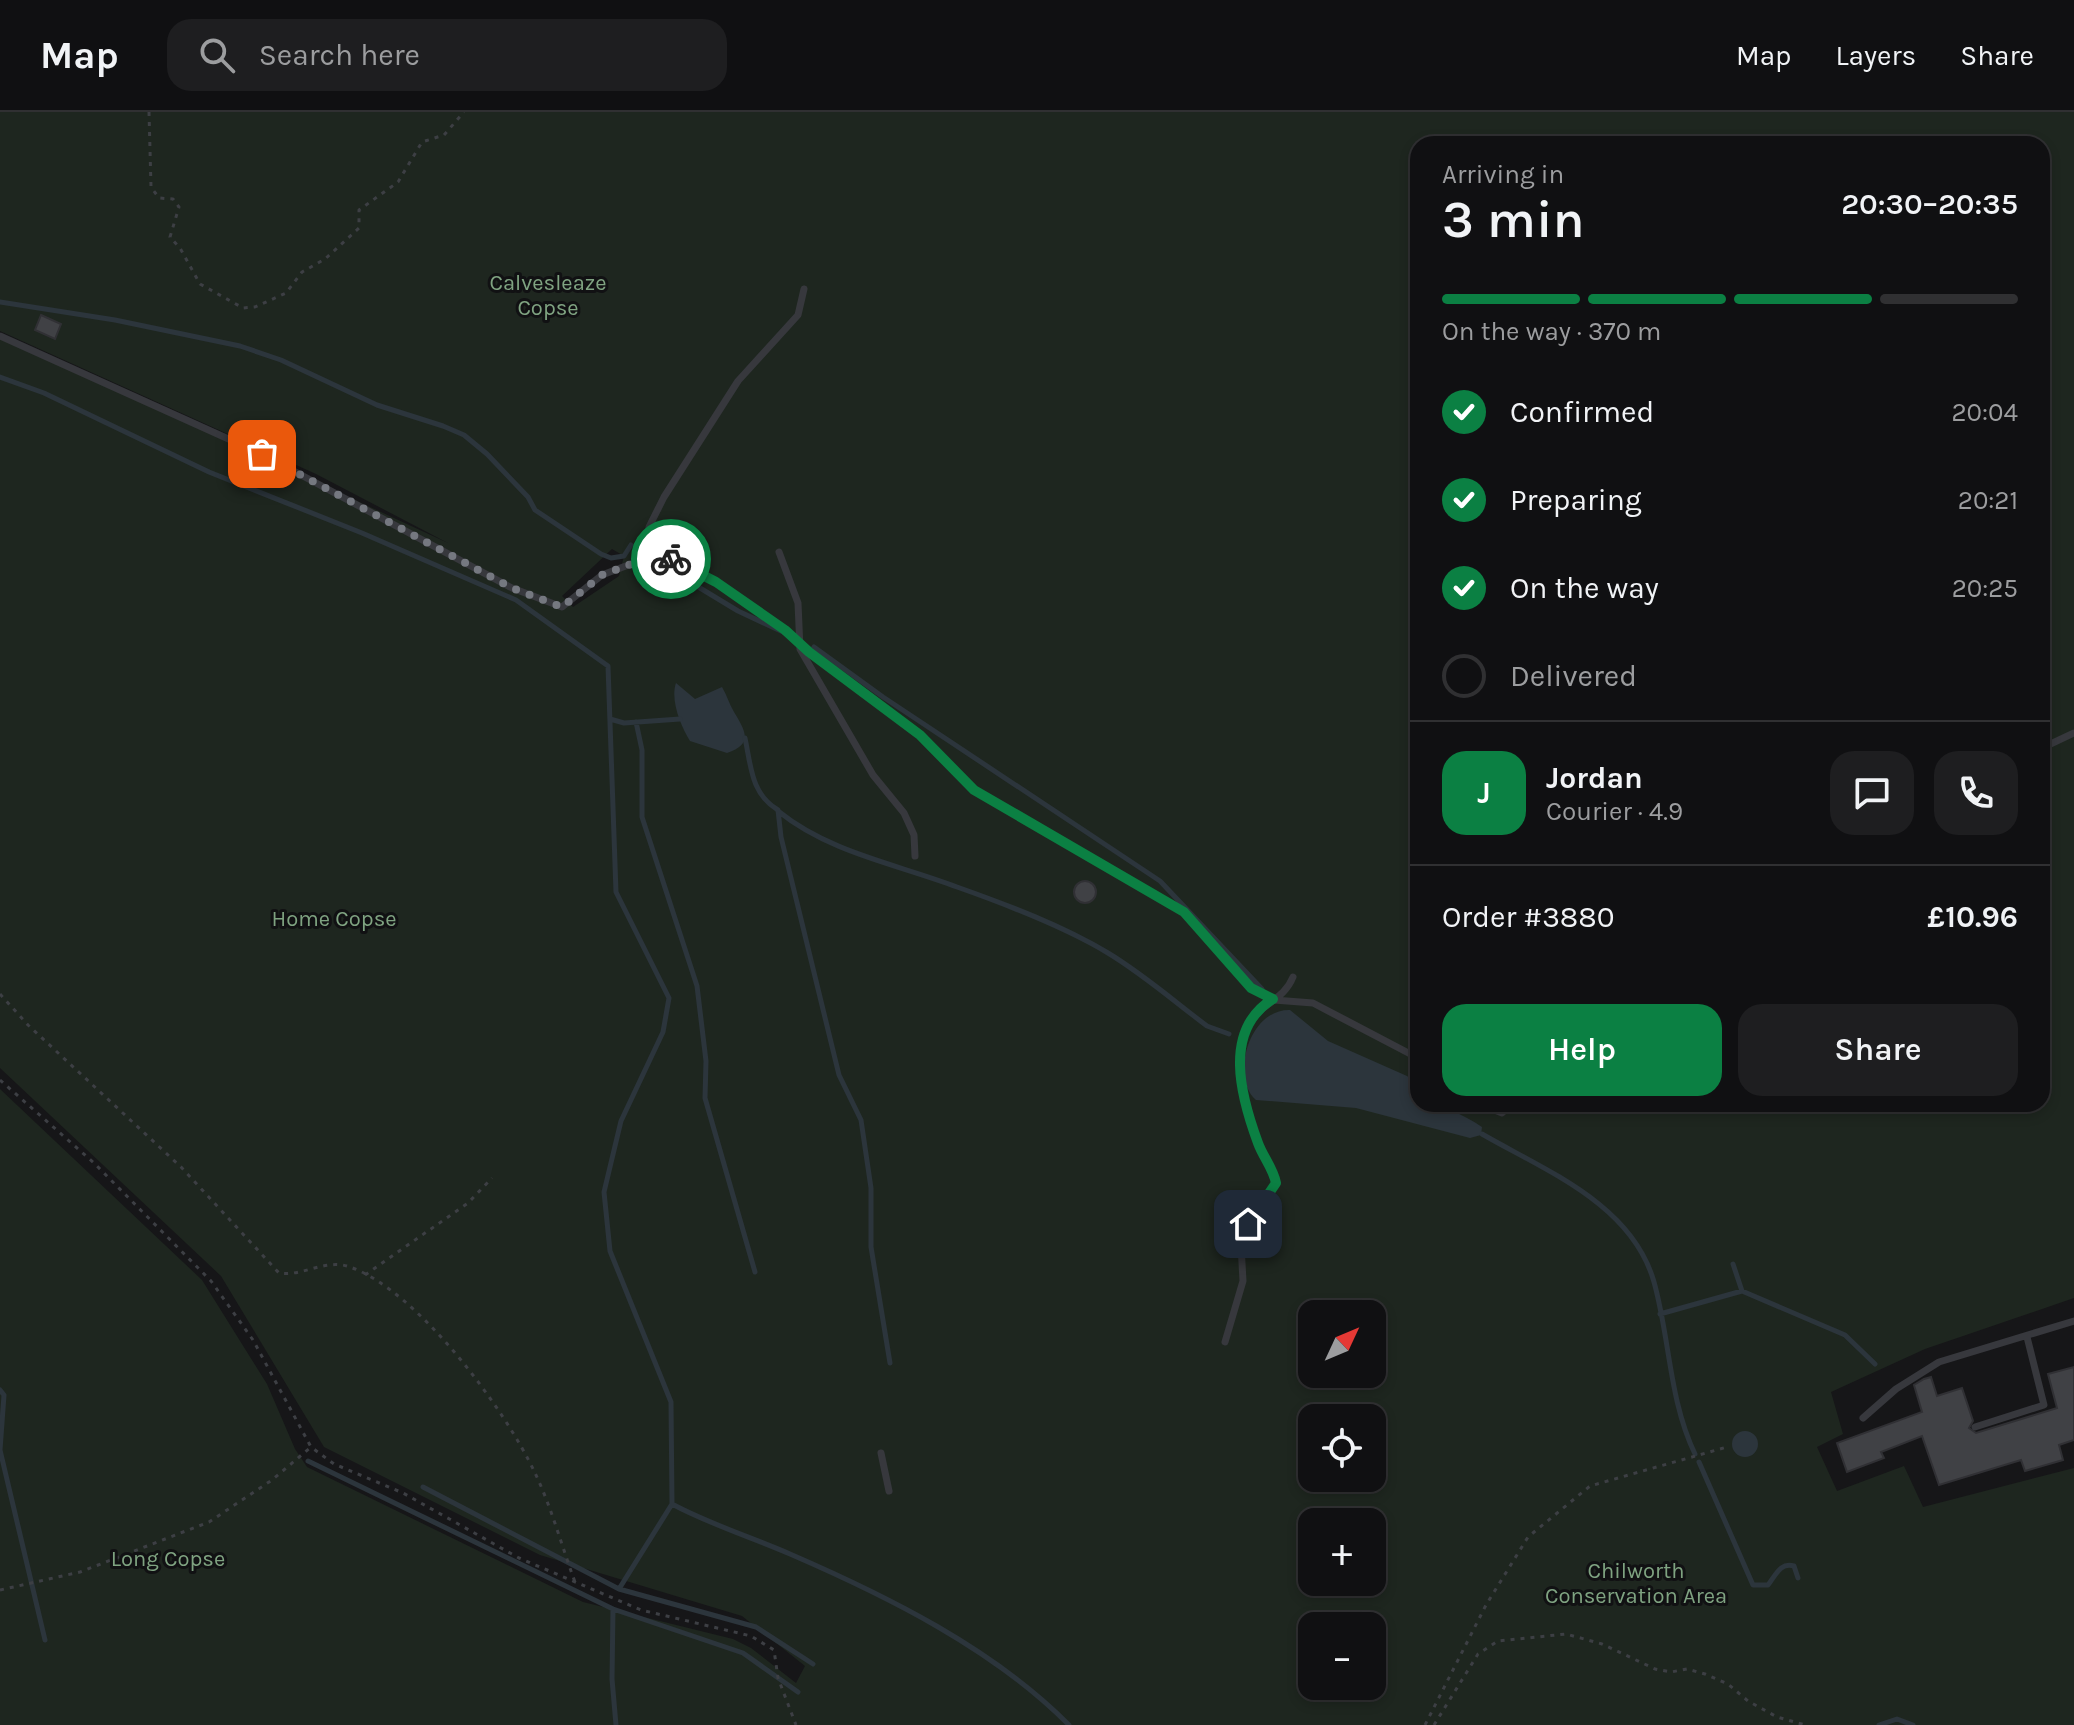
<!DOCTYPE html>
<html lang="en">
<head>
<meta charset="utf-8">
<style>
  body { margin:0; font-family:Karla,sans-serif; background:#1e1e20; color:#f1f3f6; height:100vh; display:flex; flex-direction:column; font-size:30px; white-space:nowrap }
  * { box-sizing:border-box; margin:0 }
  p { font-size:26px; color:#9c9d9f }
  .icon { flex:none; width:44px; height:44px; fill:none; stroke:currentColor; stroke-width:2; stroke-linecap:round; stroke-linejoin:round }
  .map { position:relative; flex:1; overflow:hidden }
  .details { position:absolute; left:1410px; top:24px; width:640px; height:976px; display:flex; flex-direction:column; background:#101012; border-radius:24px; box-shadow:0 4px 12px #0003,0 0 0 2px #303032 }
  .details>* { flex:none }
  .needle { width:52px; rotate:46deg }
  .tools { position:absolute; left:1298px; top:1188px; display:grid; gap:16px }
  .tools a { display:grid; place-items:center; width:88px; height:88px; border-radius:16px; background:#101012; box-shadow:0 4px 12px #0003,0 0 0 2px #303032; font-size:40px }
  .pin { position:absolute; display:grid; place-items:center; width:68px; height:68px; color:#fff; margin:-34px; border-radius:16px; box-shadow:0 4px 12px #0006 }
  .courier { position:absolute; display:grid; place-items:center; width:80px; height:80px; margin:-40px; border:6px solid #0b8043; border-radius:50%; background:#fff; color:#222; box-shadow:0 2px 10px #0007 }
  .overview em { font-style:normal; font-weight:600 }
  .overview div { display:flex; flex-direction:column-reverse }
  .overview { display:flex; align-items:center; justify-content:space-between; height:136px; padding:0 32px }
  h1 { font-size:52px; font-weight:600; line-height:60px }
  .bar { display:grid; grid-template-columns:repeat(4,1fr); gap:12px 8px; align-content:center; height:96px; padding:0 32px }
  .bar i { height:10px; border-radius:6px; background:#303032 }
  .bar .on { background:#0b8043 }
  .bar p { grid-column:span 4 }
  .line { display:flex; align-items:center; gap:20px; padding:0 32px; border-top:2px solid #303032 }
  .line div { flex:1 }
  .round { display:grid; place-items:center; flex:none; width:84px; height:84px; border-radius:24px; background:#1e1e20 }
  ol { padding:0 32px; list-style:none }
  li { display:flex; align-items:center; gap:24px; height:88px }
  li p { margin-inline-start:auto }
  li .icon { padding:8px; border-radius:50%; background:#0b8043; color:#fff; stroke-width:4 }
  li:last-child { color:#9c9d9f }
  li i { width:44px; height:44px; border:4px solid #303032; border-radius:50% }
  .button { display:flex; gap:16px; margin-top:auto; padding:16px 32px }
  .button a { flex:1; height:92px; border-radius:24px; background:#0b8043; color:#fff; font-size:32px; font-weight:600; line-height:92px; text-align:center }
  .button a+a { background:#1e1e20; color:#f1f3f6 }
  header { display:flex; align-items:center; gap:48px; box-sizing:border-box; height:112px; padding:0 40px; background:#101012; border-bottom:2px solid #303032 }
  header strong { font-size:38px }
  nav { display:flex; gap:44px; margin-inline-start:auto; font-size:28px }
  .search { width:560px; height:72px; background:#1e1e20; display:flex; align-items:center; gap:20px; box-sizing:border-box; padding:0 28px; border-radius:24px; color:#9c9d9f; font-size:30px }
  .map>svg:first-child { display:block }
  .green { fill:#1e261f; fill-rule:evenodd }
  .water { fill:#2c353c }
  .lines { fill:none; stroke-linecap:round; stroke-linejoin:round }
  .stream { stroke:#2c353c; stroke-width:5 }
  .building { fill:#404145; stroke:#303034; stroke-width:2 }
  .path { stroke:#3d3f44; stroke-width:3; stroke-dasharray:4 6; stroke-linecap:butt }
  .service { stroke:#37383d; stroke-width:7 }
  .done { stroke:#757880; stroke-width:8; stroke-dasharray:0 14.4 }
  .route { stroke:#0b8043; stroke-width:10 }
  .labels { text-anchor:middle; stroke-width:6; stroke-linejoin:round; paint-order:stroke }
  .park-label { font-size:22px; fill:#7fa381; stroke:#111113 }
</style>
</head>
<body>
<header>
<strong>Map</strong>
<div class="search"><svg class="icon" aria-label="search" viewBox="0 0 24 24"><circle cx="10" cy="10" r="6"/><path d="M15 15l6 6"/></svg>Search here</div>
<nav><a>Map</a><a>Layers</a><a>Share</a></nav>
</header>
<div class="map">
<svg width="2074" height="1613" viewBox="0 0 2074 1613">
  <rect width="100%" height="100%" fill="#161618"/>
  <path class="green" d="M0,0H2074V1186L1925,1237L1831,1280L1843,1322L1817,1335L1837,1379L1904,1354L1923,1395L2074,1356V1613H0V977L202,1168L267,1272L295,1337L307,1355L583,1490L733,1527L751,1536L796,1571L805,1554L742,1504L540,1443L324,1335L221,1164L0,956V224L448,431L316,362L0,219ZM1418,32H2042V992H1418ZM612,437L624,444L619,464L573,495L562,484ZM1312,1202H1372V1262H1312ZM1312,1306H1372V1366H1312ZM1312,1410H1372V1470H1312ZM1312,1514H1372V1574H1312Z"/>
  <path class="water" d="M676,571L695,587L722,575C727,583 729,592 734,600C744,617 755,632 727,641L690,629C681,615 670,588 676,571Z
    M1290,898L1328,929L1407,964L1418,972V992C1440,992 1463,1002 1482,1015L1481,1023L1470,1026L1356,996L1256,988C1231,968 1247,897 1290,898Z
    M1732 1332a13 13 0 1 1 26 0a13 13 0 1 1-26 0Z"/>
  <g class="lines">
    <path class="stream" d="M0,190L115,208L240,234L281,248L377,293L443,314L464,323L487,342L528,385L535,398L601,442L611,446L624,444L631,433
      M0,265L44,281L209,360L362,421L516,488L608,554L616,780L669,886L663,920L621,1009L604,1080L610,1139L671,1290L672,1392L619,1477
      M657,450L738,499L783,520
      M814,535L883,585L1160,769L1262,877
      M610,607L624,611L680,607
      M636,610L642,638V705L697,874L706,949L705,986L755,1160
      M745,626C751,654 751,682 778,698L781,725L839,963L861,1008L871,1076V1135L890,1251
      M778,699C830,741 897,752 957,775C1008,793 1063,814 1108,841C1143,862 1175,890 1207,914L1229,922
      M1482,1022C1546,1059 1632,1092 1654,1170C1670,1227 1669,1288 1695,1342
      M1733,1152L1742,1179
      M1660,1202L1742,1179L1845,1223L1875,1252
      M0,1278L4,1283L0,1338L45,1528
      M308,1349L613,1497L743,1541L798,1580
      M1699,1350L1753,1473H1768C1776,1463 1780,1450 1794,1454L1798,1466
      M423,1375L619,1477L756,1515L813,1552
      M672,1392C709,1412 751,1425 790,1442C887,1484 994,1537 1069,1613
      M613,1497L612,1567L616,1613
      M1879,1613L1897,1607L1913,1613"/>
  </g>
  <path class="building" d="M41,203L61,212L55,227L35,218Z
    M1074 780a11 11 0 1 1 22 0a11 11 0 1 1-22 0Z
    M2074,1255V1328L2059,1333L2063,1348L2025,1359L2021,1348L1939,1373L1922,1324L1881,1340L1884,1346L1847,1360L1837,1331L1922,1300L1914,1273L1924,1267L1931,1265L1937,1284L1962,1276L1973,1309L1969,1316L1976,1321L2057,1296L2048,1262Z"/>
  <g class="lines">
    <path class="path" d="M149,0L151,75L159,86L173,87L179,95L170,125L180,136L200,172L243,196L255,195L286,181L302,160L325,147L359,116V98L398,70L422,30L444,23L464,0
      M0,882L28,913L181,1055L279,1161C302,1165 326,1146 350,1155C418,1179 505,1297 535,1361C551,1394 562,1435 575,1470
      M0,968L94,1051L211,1169L253,1228L311,1335L334,1352L403,1381L519,1446L641,1498L751,1524L774,1538L778,1566L796,1613
      M365,1163L468,1091L492,1066
      M0,1478L80,1460L209,1410L272,1368L311,1335
      M1425,1613L1486,1493L1528,1425L1590,1374L1727,1335
      M1434,1613L1478,1542L1498,1529L1566,1522L1602,1532L1655,1557L1671,1560L1687,1557L1705,1562L1728,1572L1748,1589L1777,1605L1805,1613"/>
    <path class="service" d="M0,224L262,342L512,476L562,495L602,463L631,452L647,440L649,415L664,385L738,269L798,203L804,177
      M647,440L665,443L716,470L785,518L809,540L920,623L974,678L1184,800L1251,876L1274,888L1313,891L1418,946
      M779,440L798,491L800,537L873,663L904,701L914,723L915,744
      M2042,636L2074,621
      M1480,992L1502,1001L1512,992
      M1225,1230L1243,1169L1241,1133L1256,1096L1266,1088L1276,1071C1273,1057 1264,1045 1258,1032C1246,1000 1232,951 1246,918C1258,891 1283,890 1293,865
      M1863,1306L1896,1277L1939,1250L2074,1209
      M1975,1315L2044,1293L2027,1225
      M881,1341L889,1379"/>
  </g>
  <g class="lines">
    <path class="done" d="M262,342L512,476L562,495L602,463L631,452L647,440L671,447"/>
    <path class="route" d="M671,447L716,470L785,518L809,540L920,623L974,678L1184,800L1251,876L1273,887C1222,918 1241,985 1258,1031C1263,1045 1273,1056 1276,1071L1248,1112"/>
  </g>
  <g class="labels">
    <g class="park-label">
      <text x="548" y="178">Calvesleaze<tspan x="548" dy="25">Copse</tspan></text>
      <text x="334" y="814">Home Copse</text>
      <text x="168" y="1454">Long Copse</text>
      <text x="1636" y="1466">Chilworth<tspan x="1636" dy="25">Conservation Area</tspan></text>
    </g>
  </g>
</svg>
<div class="tools">
<a><svg class="needle" viewBox="-14 -14 28 28"><path d="M0-13l5 13h-10z" fill="#e53935"/><path d="M0 13l5-13h-10z" fill="#9c9d9f"/></svg></a>
<a><svg class="icon" aria-label="locate" viewBox="0 0 24 24"><circle cx="12" cy="12" r="6"/><path d="M12 2v4M12 18v4M2 12h4M18 12h4"/></svg></a>
<a>+</a>
<a>−</a>
</div>
<div class="pin" style="left:262px;top:342px;background:#ea580c"><svg class="icon" aria-label="bag" viewBox="0 0 24 24"><path d="M5 8h14l-1 12H6zM9 8a3 3 0 0 1 6 0"/></svg></div>
<div class="pin" style="left:1248px;top:1112px;background:#1f2937"><svg class="icon" aria-label="home" viewBox="0 0 24 24"><path d="M3 11l9-7 9 7M6 9v11h12V9"/></svg></div>
<div class="courier" style="left:671px;top:447px"><svg class="icon" aria-label="bike" viewBox="0 0 24 24"><circle cx="6" cy="16" r="4"/><circle cx="18" cy="16" r="4"/><path d="M6 16l4-8h5l3 8M10 8l3 8H6M13 5h3"/></svg></div>
<section class="details">
<div class="overview"><div><h1>3 min</h1><p>Arriving in</p></div><em>20:30–20:35</em></div>
<div class="bar"><i class="on"></i><i class="on"></i><i class="on"></i><i></i><p>On the way · 370 m</p></div>
<ol>
<li><svg class="icon" aria-label="check" viewBox="0 0 24 24"><path d="M5 12l5 5 9-10"/></svg>Confirmed<p>20:04</p></li>
<li><svg class="icon" aria-label="check" viewBox="0 0 24 24"><path d="M5 12l5 5 9-10"/></svg>Preparing<p>20:21</p></li>
<li><svg class="icon" aria-label="check" viewBox="0 0 24 24"><path d="M5 12l5 5 9-10"/></svg>On the way<p>20:25</p></li>
<li><i></i>Delivered</li>
</ol>
<div class="line" style="height:144px"><b class="round" style="background:#0b8043;color:#fff">J</b><div><b>Jordan</b><p>Courier · 4.9</p></div><a class="round"><svg class="icon" aria-label="chat" viewBox="0 0 24 24"><path d="M4 5h16v11H9l-5 4z"/></svg></a><a class="round"><svg class="icon" aria-label="phone" viewBox="0 0 24 24"><path d="M5 4h4l2 5-3 2q2 4 5 5l2-3 5 2v4C11 20 4 13 5 4z"/></svg></a></div>
<div class="line" style="height:104px"><div>Order #3880</div><b>£10.96</b></div>
<div class="button"><a>Help</a><a>Share</a></div>
</section>
</div>
</body>
</html>
